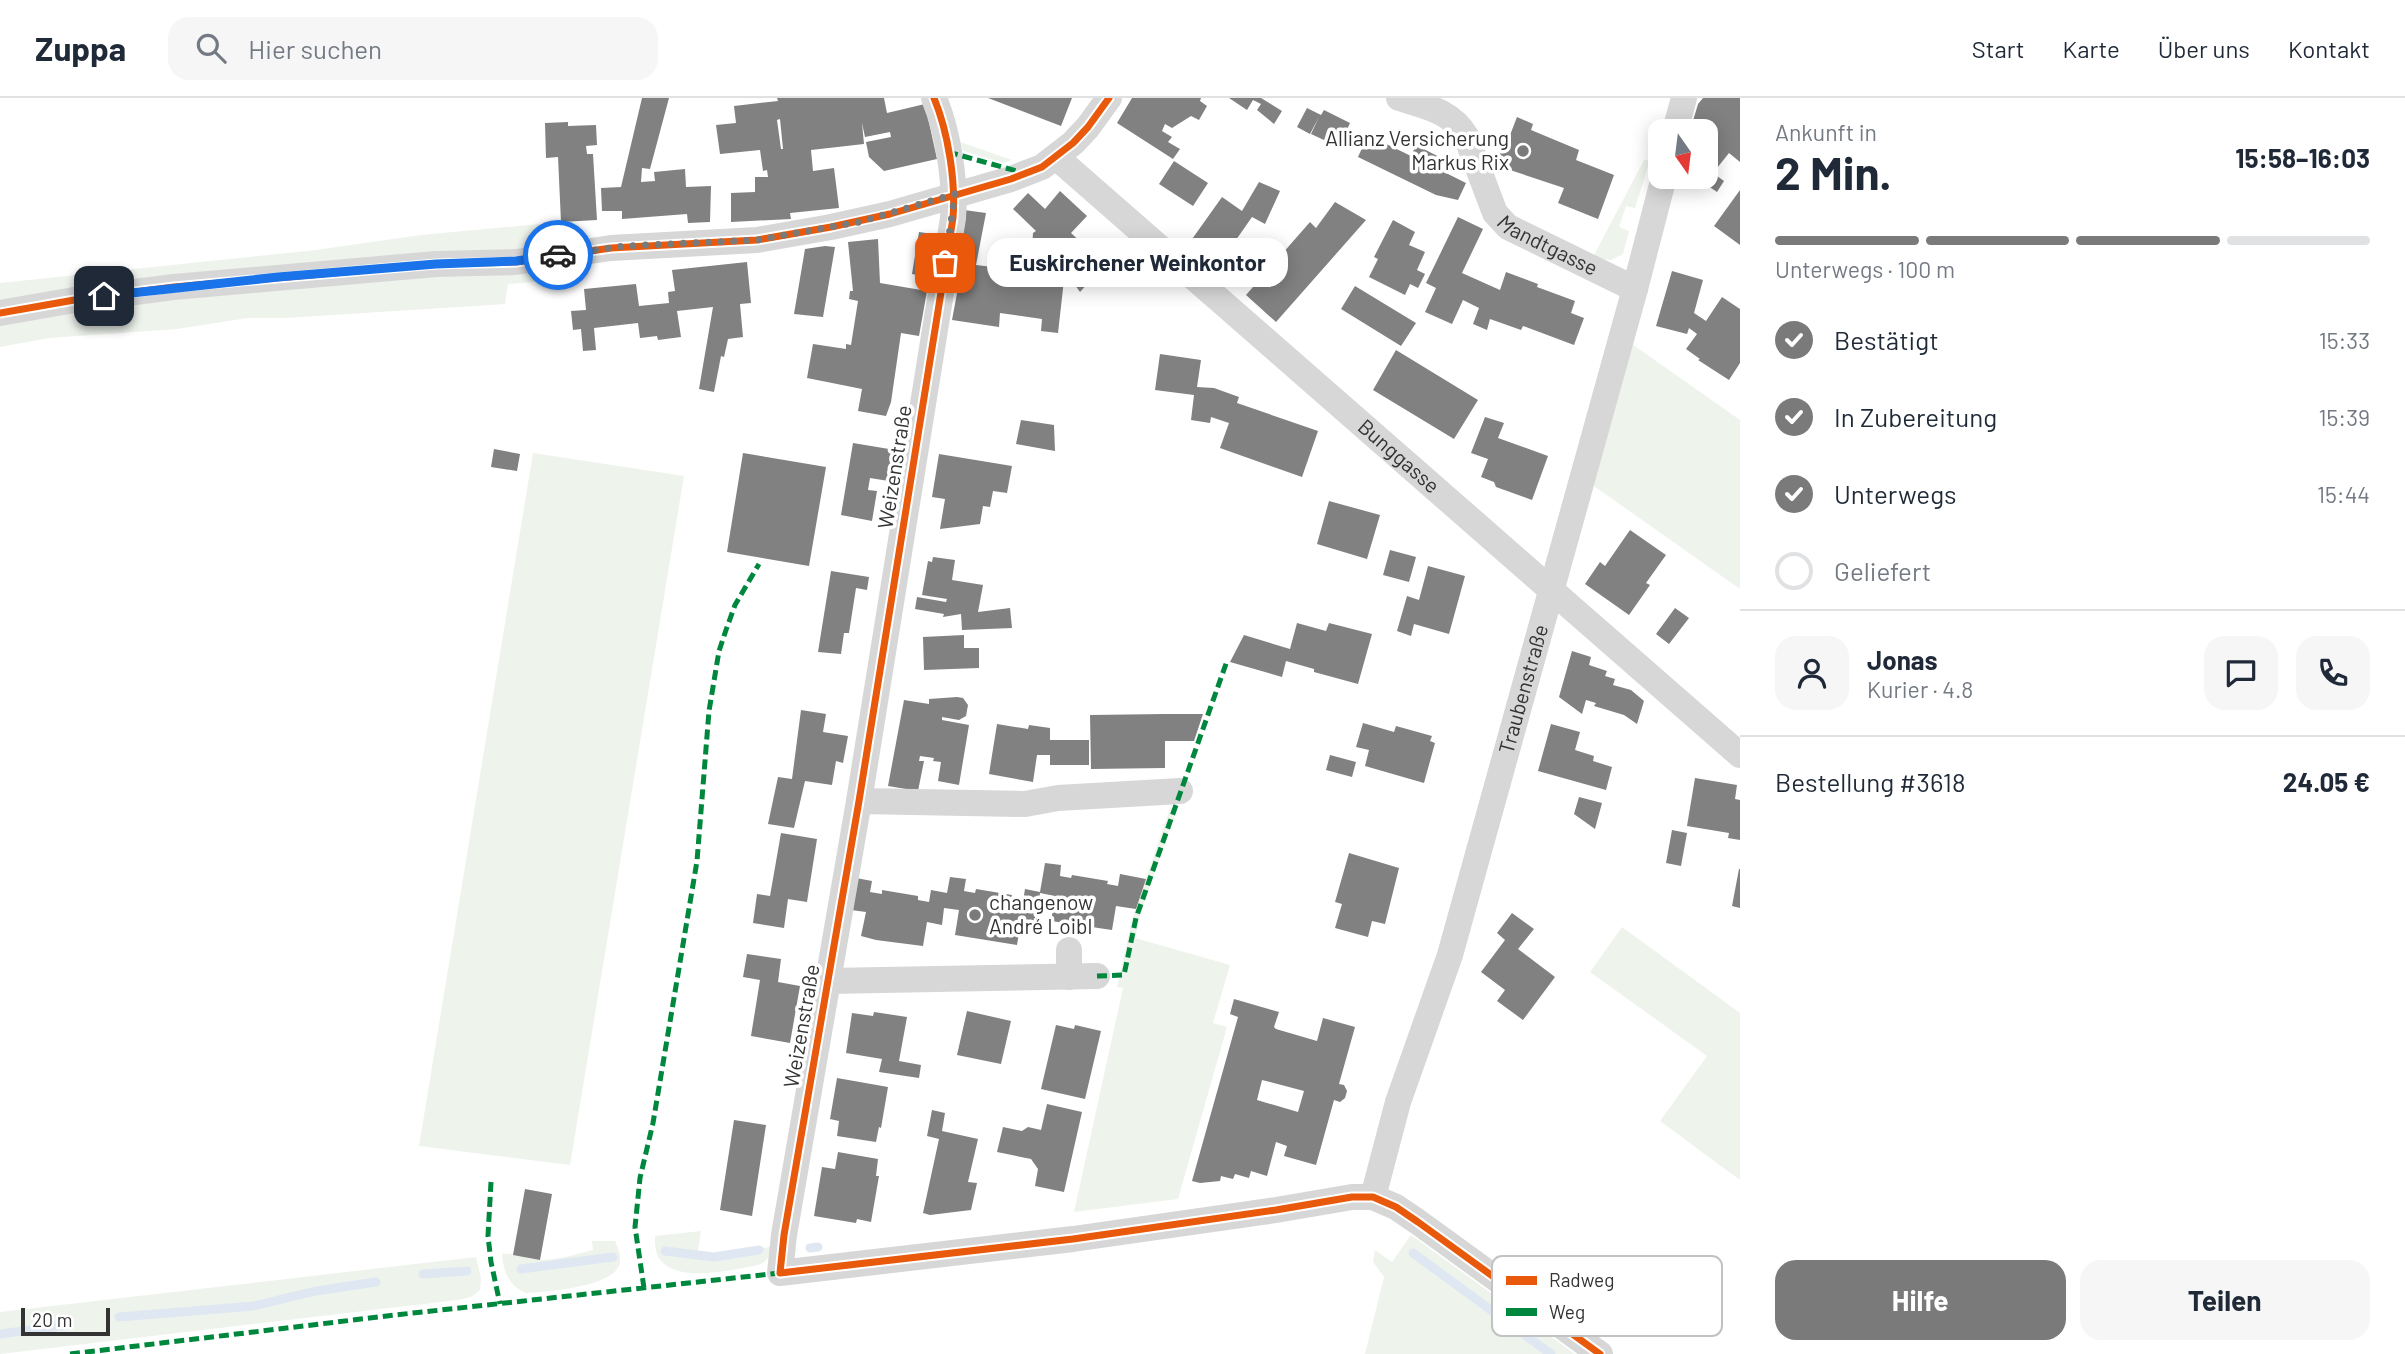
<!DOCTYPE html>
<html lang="de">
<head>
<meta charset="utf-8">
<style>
  body { margin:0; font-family:Barlow,sans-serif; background:#f6f6f7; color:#1f2937; height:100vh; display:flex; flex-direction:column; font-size:26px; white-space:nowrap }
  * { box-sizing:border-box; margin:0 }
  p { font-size:23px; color:#747a83 }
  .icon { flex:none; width:38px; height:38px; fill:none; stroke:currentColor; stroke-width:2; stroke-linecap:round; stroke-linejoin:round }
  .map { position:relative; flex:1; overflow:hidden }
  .sheet { display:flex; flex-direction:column; background:#fff; width:665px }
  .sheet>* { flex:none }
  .needle { width:46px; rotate:166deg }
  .tools { position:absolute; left:1648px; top:21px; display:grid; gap:14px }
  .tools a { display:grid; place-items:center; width:70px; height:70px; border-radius:14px; background:#fff; box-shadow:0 4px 18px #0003; font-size:35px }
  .scale { position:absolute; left:21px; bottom:18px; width:89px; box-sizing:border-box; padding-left:7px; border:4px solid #333; border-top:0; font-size:19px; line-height:24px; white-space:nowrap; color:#333; -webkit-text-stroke:5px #fff; paint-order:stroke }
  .pin { position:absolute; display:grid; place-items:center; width:60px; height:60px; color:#fff; margin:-30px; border-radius:14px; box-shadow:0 4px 10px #0006 }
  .courier { position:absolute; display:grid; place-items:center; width:70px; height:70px; margin:-35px; border:5px solid #1a73e8; border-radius:50%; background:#fff; color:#222; box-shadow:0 2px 9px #0007 }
  .bubble { position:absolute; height:49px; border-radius:21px; background:#fff; box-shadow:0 4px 18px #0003; font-size:23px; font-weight:700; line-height:49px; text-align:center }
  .head em { font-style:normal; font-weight:700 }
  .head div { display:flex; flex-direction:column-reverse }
  .head { display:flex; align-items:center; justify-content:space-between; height:119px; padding:0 35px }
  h1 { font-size:46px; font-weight:700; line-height:52px }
  .bar { display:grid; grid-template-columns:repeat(4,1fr); gap:10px 7px; align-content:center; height:84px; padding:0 35px }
  .bar i { height:9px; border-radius:5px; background:#e0e1e3 }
  .bar .on { background:#7a7a7a }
  .bar p { grid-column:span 4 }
  .line { display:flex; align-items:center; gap:18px; padding:0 35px; border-top:2px solid #e0e1e3 }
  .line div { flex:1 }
  .round { display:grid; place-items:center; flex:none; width:74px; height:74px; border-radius:21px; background:#f6f6f7 }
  ol { padding:0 35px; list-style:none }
  li { display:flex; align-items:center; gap:21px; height:77px }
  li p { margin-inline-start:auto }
  li .icon { padding:7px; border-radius:50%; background:#7a7a7a; color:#fff; stroke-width:4 }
  li:last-child { color:#747a83 }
  li i { width:38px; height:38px; border:4px solid #e0e1e3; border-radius:50% }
  .cta { display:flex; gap:14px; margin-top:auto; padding:14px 35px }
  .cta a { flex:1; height:80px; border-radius:21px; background:#7a7a7a; color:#fff; font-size:28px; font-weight:700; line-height:80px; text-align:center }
  .cta a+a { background:#f6f6f7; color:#1f2937 }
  header { display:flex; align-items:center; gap:42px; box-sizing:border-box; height:98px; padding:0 35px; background:#fff; border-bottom:2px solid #e0e1e3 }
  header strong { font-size:33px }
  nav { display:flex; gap:38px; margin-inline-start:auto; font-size:24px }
  .search { width:490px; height:63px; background:#f6f6f7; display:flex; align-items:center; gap:18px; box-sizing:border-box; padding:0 24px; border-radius:21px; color:#747a83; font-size:26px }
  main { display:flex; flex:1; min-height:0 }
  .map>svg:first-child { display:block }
  .green { fill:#eef3ec }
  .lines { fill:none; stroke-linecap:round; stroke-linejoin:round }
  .stream { stroke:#dfe8f2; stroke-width:9 }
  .building { fill:#818181; fill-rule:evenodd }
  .minor { stroke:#d7d7d7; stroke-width:26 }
  .quiet { stroke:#00873e; stroke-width:5; stroke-dasharray:10 5; stroke-linecap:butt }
  .cycleway-casing { stroke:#fff; stroke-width:11 }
  .cycleway { stroke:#e8590c; stroke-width:7 }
  .done { stroke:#7a7a7a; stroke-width:7; stroke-dasharray:0 12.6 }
  .route { stroke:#1a73e8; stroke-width:9 }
  .poi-dot { fill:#7a7a7a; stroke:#fff; stroke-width:2.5 }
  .labels { text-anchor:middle; stroke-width:7; stroke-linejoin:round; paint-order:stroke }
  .poi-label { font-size:21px; fill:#333; stroke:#fff; text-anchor:end }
  .street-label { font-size:21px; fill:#333; stroke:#fff }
  .key { fill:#fff; stroke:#c2c2c2; stroke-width:2 }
  .key-label { font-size:19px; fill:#333 }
</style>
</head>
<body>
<header>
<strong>Zuppa</strong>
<div class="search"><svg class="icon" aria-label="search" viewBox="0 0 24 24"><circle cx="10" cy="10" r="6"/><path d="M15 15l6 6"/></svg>Hier suchen</div>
<nav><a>Start</a><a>Karte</a><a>Über uns</a><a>Kontakt</a></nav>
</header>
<main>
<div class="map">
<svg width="1740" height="1256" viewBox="0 0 1740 1256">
  <rect width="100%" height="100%" fill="#fff"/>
  <path class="green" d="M960,44L1012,62L1004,65L963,53Z
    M1644,62H1650L1635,110L1626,108L1619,129L1629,133L1623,156L1611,162L1592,161Z
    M561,124L563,143L539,146L515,152L460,154L0,205V185L316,152L421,137Z
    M558,170L560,182L508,186L505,206L285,220H248L177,231L49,240L0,249V223L52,216L429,173L471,178Z
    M1629,244L1740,322V491L1591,386Z
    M533,355L684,378L570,1067L419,1048Z
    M1170,710H1177L1140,817L1135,840L1230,867L1213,925L1227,929L1178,1101L1074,1114L1123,890L1117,889L1132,822Z
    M1622,829L1740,915V1082L1660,1023L1707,958L1590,874Z
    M701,1133L697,1158L771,1149C769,1161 766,1165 755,1168C729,1172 676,1186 659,1160C655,1154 655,1145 655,1138Z
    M1411,1137L1575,1256H1365L1384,1179L1373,1164L1375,1152L1392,1164Z
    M592,1143H615C618,1149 621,1157 620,1164C617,1189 546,1194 526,1195C509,1188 503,1173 502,1156C514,1154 527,1161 541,1162C559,1162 576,1156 593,1152Z
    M476,1159L481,1181L480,1192L471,1199L458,1202L0,1256V1214Z"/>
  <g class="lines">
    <path class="stream" d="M810,1150L818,1149
      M665,1153L714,1159L759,1152
      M1413,1155L1551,1256
      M521,1171L613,1159
      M423,1176L467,1173
      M119,1219L254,1208L316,1193L376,1184
      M0,1236L68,1227"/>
  </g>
  <path class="building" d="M642,0H669L650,71L642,70L641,84L655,83L654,74L685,71L686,89L711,88L710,124L688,125L687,116L622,121V113H602L601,90L621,89Z
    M777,0H884L887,15L925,6L937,61L884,73L869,59L866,44L891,39L890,34L865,39L862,25L864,46L811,52L813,73L834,70L839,110L790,115L791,121L731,124V95L755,94V79H768L767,72L763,73L760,52L720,56L716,27L736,25L734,8L778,3ZM780,21L783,51H781L777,22Z
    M988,0H1072L1061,28Z
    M1132,0H1201L1200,3L1207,8L1199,22L1191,18L1172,30L1165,26L1162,33L1172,39L1168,44L1180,51L1173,61L1117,25Z
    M1229,0H1261L1282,13L1274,26L1257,12L1261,6L1253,2L1247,12Z
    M1703,0H1740V64L1729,55L1713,75L1724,83L1717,94L1695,79H1706V33H1690L1698,6Z
    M1307,10L1321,17L1324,12L1350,25L1339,49L1311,36L1319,19L1310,36L1297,29Z
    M1517,19L1533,26L1531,32L1579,52L1576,62L1614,77L1598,121L1558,105L1564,90L1498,68L1502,58L1498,56L1503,43L1507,45Z
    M568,24V28L596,27L597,47L586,48L587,56H593L597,122L561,124L558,59L546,60L545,25Z
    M1368,37L1411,58L1416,47L1451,65L1446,75L1466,85L1458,102L1436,97L1358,59Z
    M1174,63L1208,85L1193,108L1159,86Z
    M1259,84L1280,93L1265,126L1252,119L1213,175L1185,151L1222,99L1242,113Z
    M1740,92V147L1714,128Z
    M1060,93L1087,118L1071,135L1084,147L1077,155L1098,174L1080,194L1065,173L1058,235L1041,233L1042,221L1000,215L999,229L952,222L958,190L949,189L964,112L986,115L976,167L1036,174L1040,151L1032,150L1033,135L1036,133L1013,111L1028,95L1045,111Z
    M1335,104L1366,122L1276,224L1246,197L1310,124L1316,130Z
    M1458,119L1483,131L1462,175L1500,192L1506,174L1538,186L1537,189L1575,203L1571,215L1584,220L1574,247L1523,228L1521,232L1490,221L1487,232L1473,226L1479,210L1463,202L1452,226L1425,214L1436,190L1426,185Z
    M1393,122L1415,134L1409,147L1425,154L1417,172L1425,176L1418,190L1410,186L1405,197L1369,179L1378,161L1374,159Z
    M919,134L940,137L934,180L912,176Z
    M878,141L880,185L927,193L919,238L901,235L891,304L886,318L858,313L862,291L807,280L813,246L846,251V246L851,247L858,203L849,201L850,193H853L848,144Z
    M825,148L835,149L823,219L794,216L805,151Z
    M1226,160L1244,176L1235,185L1218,169Z
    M747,164L751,205L740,206L743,239L728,241L724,259L721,258L714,294L699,291L713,209L677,213L681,239L658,242L657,238L640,240L638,225L594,230L596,252L583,253L581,231L573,232L571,213L586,212L584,191L636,186L639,208L669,205L668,194L675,193L672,172Z
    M1672,173L1703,182L1694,215L1706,223L1722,199L1740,211V265L1729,282L1698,262L1700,261L1686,251L1697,236L1689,230L1687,236L1656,228Z
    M1355,188L1416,225L1401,248L1341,211Z
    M1396,252L1478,302L1454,341L1373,292Z
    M1160,256L1201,262L1197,289L1214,290L1239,299L1237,305L1318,333L1302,379L1220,350L1229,325L1211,319L1210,325L1191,322L1194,297L1155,292Z
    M1485,319L1504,325L1498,340L1548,358L1532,402L1496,389L1494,384L1481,379L1488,361L1471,355Z
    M1021,322L1054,327L1055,353L1016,346Z
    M853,345L901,353L895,384L870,380L868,392L877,393L872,423L841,417Z
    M494,351L520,356L517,373L491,369Z
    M743,355L826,369L809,468L727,454Z
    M939,356L1012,368L1007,395L993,393L990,409L983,408L980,426L940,431L945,401L932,399Z
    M1329,403L1380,417L1367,461L1317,446Z
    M1630,432L1666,457L1646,485L1650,487L1629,517L1585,486L1600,464L1605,468Z
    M1390,452L1416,459L1409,484L1383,477Z
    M933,459L955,462L952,482L983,487L978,514L1010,510L1012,530L962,532L961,516L943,519L944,516L915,511L917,499L946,504L947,501L922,497L928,463L932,464Z
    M1428,468L1465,478L1449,536L1414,526L1411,538L1397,533L1407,498L1419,502Z
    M831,473L869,479L867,492L856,490L849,535H844L841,556L818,554Z
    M1675,510L1689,520L1669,546L1656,536Z
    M1297,525L1326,533L1329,525L1372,536L1358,586L1314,574V571L1286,563L1282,579L1230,564L1244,537L1290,551Z
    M964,537V550H979V570L924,572L923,539Z
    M1572,553L1591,559L1589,567L1607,573L1605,578L1615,581L1613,587L1631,592L1644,603L1637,626L1624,617L1594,608L1596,605L1586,602L1582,616L1559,599Z
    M957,599L963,600L968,607L966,618L959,622L942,619V622L969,627L959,687L938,683L941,664L933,663L934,660L920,658L919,663H924L918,693L888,688L904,602L929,606V601Z
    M801,612L826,616L823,634L848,638L843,665L836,663L832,687L805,683L794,730L768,726L778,679L792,681Z
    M1165,616H1203L1194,643H1165V670L1091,671L1090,617Z
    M1363,625L1394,634L1396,628L1432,638L1430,643L1435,645L1424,685L1365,668L1369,652L1356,649Z
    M997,626L1028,631L1029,627L1050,630V642H1089V667H1050V657H1037L1033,684L989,676Z
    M1551,626L1580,634L1575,652L1594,658L1593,663L1612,669L1606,692L1538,673Z
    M1330,657L1356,664L1352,679L1326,672Z
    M1695,680L1737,687L1735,701L1740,702V742L1728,740L1729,735L1687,728Z
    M1579,699L1602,705L1595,731L1574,716Z
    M1672,732L1687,735L1681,768L1666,765Z
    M781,735L817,741L807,804L788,801L784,830L753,825L757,796L770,798Z
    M1349,755L1399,770L1385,826L1372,823L1368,839L1335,830L1342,806L1335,804Z
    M1045,765L1061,767L1060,778L1071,780L1072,777L1108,783L1107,786L1118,788L1120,776L1146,781L1136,811L1116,808L1112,832L1051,823L1055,798L1040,795L1036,825L1021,823L1017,847L955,837L959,812L944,810L942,827L927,824L923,848L876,842L861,838L866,814L851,812L856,780L872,783L870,794L882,796V792L918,798V802L929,804L931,792L947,795L950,779L966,781L964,793L975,795L976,791L1012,797L1011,800L1023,803L1025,791L1040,794Z
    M1739,771H1740V810L1732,808Z
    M1512,815L1534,831L1518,851L1555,879L1523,922L1497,903L1505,892L1481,874L1505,842L1497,835Z
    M747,856L781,861L778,884L800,888L790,945L751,938L760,882L743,879Z
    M1234,901L1279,914L1274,929L1276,931L1317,943L1323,920L1355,929L1339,986L1344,987L1347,993L1345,1000L1340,1004L1334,1002L1316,1067L1284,1058L1287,1048L1276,1044L1267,1078L1251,1073L1249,1080L1235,1076L1233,1081L1221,1078L1220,1083L1200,1085L1192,1083L1238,919L1230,916ZM1262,982L1304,993L1298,1014L1257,1002Z
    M967,913L1011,923L1001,966L957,957Z
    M874,914L907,919L899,963L921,967L919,980L879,974L882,961L846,955L852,915L873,918Z
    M1056,927L1074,931L1075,927L1101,933L1085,1001L1041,991Z
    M837,980L888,989L881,1030L879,1029L876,1044L837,1038L839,1023L830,1021Z
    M1047,1006L1082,1014L1064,1094L1035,1088L1038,1071L1031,1061L997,1054L1003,1029L1022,1033L1028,1029L1041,1032Z
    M932,1012L945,1015L942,1033L978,1041L968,1084L977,1085L971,1112L930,1117L923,1115L939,1041L927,1038Z
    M734,1022L766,1027L752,1118L720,1112Z
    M838,1054L878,1061L876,1078H879L871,1124L857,1121L856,1125L814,1118L822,1069L835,1071Z
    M525,1091L552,1096L540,1162L513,1157Z"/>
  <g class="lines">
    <g class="minor">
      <path d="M934,0C948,34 956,83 953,120L859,703L784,1137L780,1175L1073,1141L1276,1112L1352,1099H1373L1396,1109L1418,1124L1600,1256"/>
      <path id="s1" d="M1399,0C1426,9 1450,12 1466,38L1495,115L1508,129L1635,191"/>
      <path d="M1675,33L1684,0"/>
      <path id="s2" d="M1056,59L1740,657"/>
      <path d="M0,215L80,201L174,189L436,166L516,164L611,150L757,142L831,129L890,116L1011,81L1042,69L1073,45L1088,29L1109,0"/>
      <path d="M859,703L1025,706L1058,700L1180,693"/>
      <path d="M1069,879V852"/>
      <path d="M828,883L1097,878"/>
      <path id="s3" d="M1373,1099L1398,1004L1450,857L1635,191L1664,79"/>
    </g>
    <path class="quiet" d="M948,54L1024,75
      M1097,878L1124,877L1136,820L1227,563
      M491,1084L488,1138L491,1164L500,1206
      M644,1190L635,1129L640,1080L653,1025L697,763L709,613L719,553L726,532L735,507L759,466
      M70,1256L395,1217L780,1175"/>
    <defs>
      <path id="cycleway" d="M934,0C948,34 956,83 953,120L859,703L784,1137L780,1175L1073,1141L1276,1112L1352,1099H1373L1396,1109L1418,1124L1600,1256
        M0,215L80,201L174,189L436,166L516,164L611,150L757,142L831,129L890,116L1011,81L1042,69L1073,45L1088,29L1109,0"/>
    </defs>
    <use href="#cycleway" class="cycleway-casing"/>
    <use href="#cycleway" class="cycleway"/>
  </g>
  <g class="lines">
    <path class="done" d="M558,157L625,148L757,142L859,124L955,96L945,165"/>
    <path class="route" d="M104,198L278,179L436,166L516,163L558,157"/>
  </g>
  <g class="poi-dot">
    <circle cx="1523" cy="53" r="7"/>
    <circle cx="975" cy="817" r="7"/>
  </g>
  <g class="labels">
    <g class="poi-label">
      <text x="1509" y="48">Allianz Versicherung<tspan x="1509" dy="24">Markus Rix</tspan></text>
      <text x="989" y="812" text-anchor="start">changenow<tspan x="989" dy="24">André Loibl</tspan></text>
    </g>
    <g class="street-label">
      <text dy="7" stroke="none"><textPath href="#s1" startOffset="224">Mandtgasse</textPath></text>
      <text dy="7" stroke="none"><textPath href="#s2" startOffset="455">Bunggasse</textPath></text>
      <text transform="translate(895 369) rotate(-81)" y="7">Weizenstraße</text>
      <text dy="7" stroke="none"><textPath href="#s3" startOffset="530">Traubenstraße</textPath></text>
      <text transform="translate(802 928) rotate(-80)" y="7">Weizenstraße</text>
    </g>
  </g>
  <rect x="1492" y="1158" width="230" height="80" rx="10" class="key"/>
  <rect x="1506" y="1178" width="31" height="9" fill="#e8590c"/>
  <rect x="1506" y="1210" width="31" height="8" fill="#00873e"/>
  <g class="key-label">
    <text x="1549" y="1189">Radweg</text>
    <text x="1549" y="1221">Weg</text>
  </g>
</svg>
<div class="tools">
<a><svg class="needle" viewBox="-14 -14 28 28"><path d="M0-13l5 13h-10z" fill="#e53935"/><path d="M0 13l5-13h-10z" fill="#747a83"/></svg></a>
</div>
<div class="scale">20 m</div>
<div class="pin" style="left:945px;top:165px;background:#ea580c"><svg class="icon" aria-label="bag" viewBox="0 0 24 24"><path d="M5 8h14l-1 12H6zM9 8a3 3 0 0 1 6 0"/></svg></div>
<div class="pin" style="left:104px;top:198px;background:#1f2937"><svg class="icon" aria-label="home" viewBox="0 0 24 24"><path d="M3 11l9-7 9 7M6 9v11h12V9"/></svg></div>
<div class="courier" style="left:558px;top:157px"><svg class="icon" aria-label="car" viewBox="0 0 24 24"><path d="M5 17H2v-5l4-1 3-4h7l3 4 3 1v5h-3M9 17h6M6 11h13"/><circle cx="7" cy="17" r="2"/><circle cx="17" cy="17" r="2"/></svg></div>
<div class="bubble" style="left:987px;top:140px;width:301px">Euskirchener Weinkontor</div>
</div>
<section class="sheet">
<div class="head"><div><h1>2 Min.</h1><p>Ankunft in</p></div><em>15:58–16:03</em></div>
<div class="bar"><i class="on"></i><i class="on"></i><i class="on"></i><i></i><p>Unterwegs · 100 m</p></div>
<ol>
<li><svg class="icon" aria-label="check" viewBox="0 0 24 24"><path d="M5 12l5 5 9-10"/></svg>Bestätigt<p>15:33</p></li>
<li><svg class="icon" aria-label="check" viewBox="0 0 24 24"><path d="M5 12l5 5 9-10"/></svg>In Zubereitung<p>15:39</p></li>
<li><svg class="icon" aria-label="check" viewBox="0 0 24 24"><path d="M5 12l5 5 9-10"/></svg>Unterwegs<p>15:44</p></li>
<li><i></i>Geliefert</li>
</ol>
<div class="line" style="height:126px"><a class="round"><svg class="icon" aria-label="person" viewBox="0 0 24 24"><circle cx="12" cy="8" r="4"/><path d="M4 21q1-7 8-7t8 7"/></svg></a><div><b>Jonas</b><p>Kurier · 4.8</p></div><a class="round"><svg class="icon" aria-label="chat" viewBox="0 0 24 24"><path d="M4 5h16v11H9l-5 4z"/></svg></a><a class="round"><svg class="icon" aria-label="phone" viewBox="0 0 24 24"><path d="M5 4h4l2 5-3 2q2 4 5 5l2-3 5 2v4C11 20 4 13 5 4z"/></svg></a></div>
<div class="line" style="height:91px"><div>Bestellung #3618</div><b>24.05 €</b></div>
<div class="cta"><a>Hilfe</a><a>Teilen</a></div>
</section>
</main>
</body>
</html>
